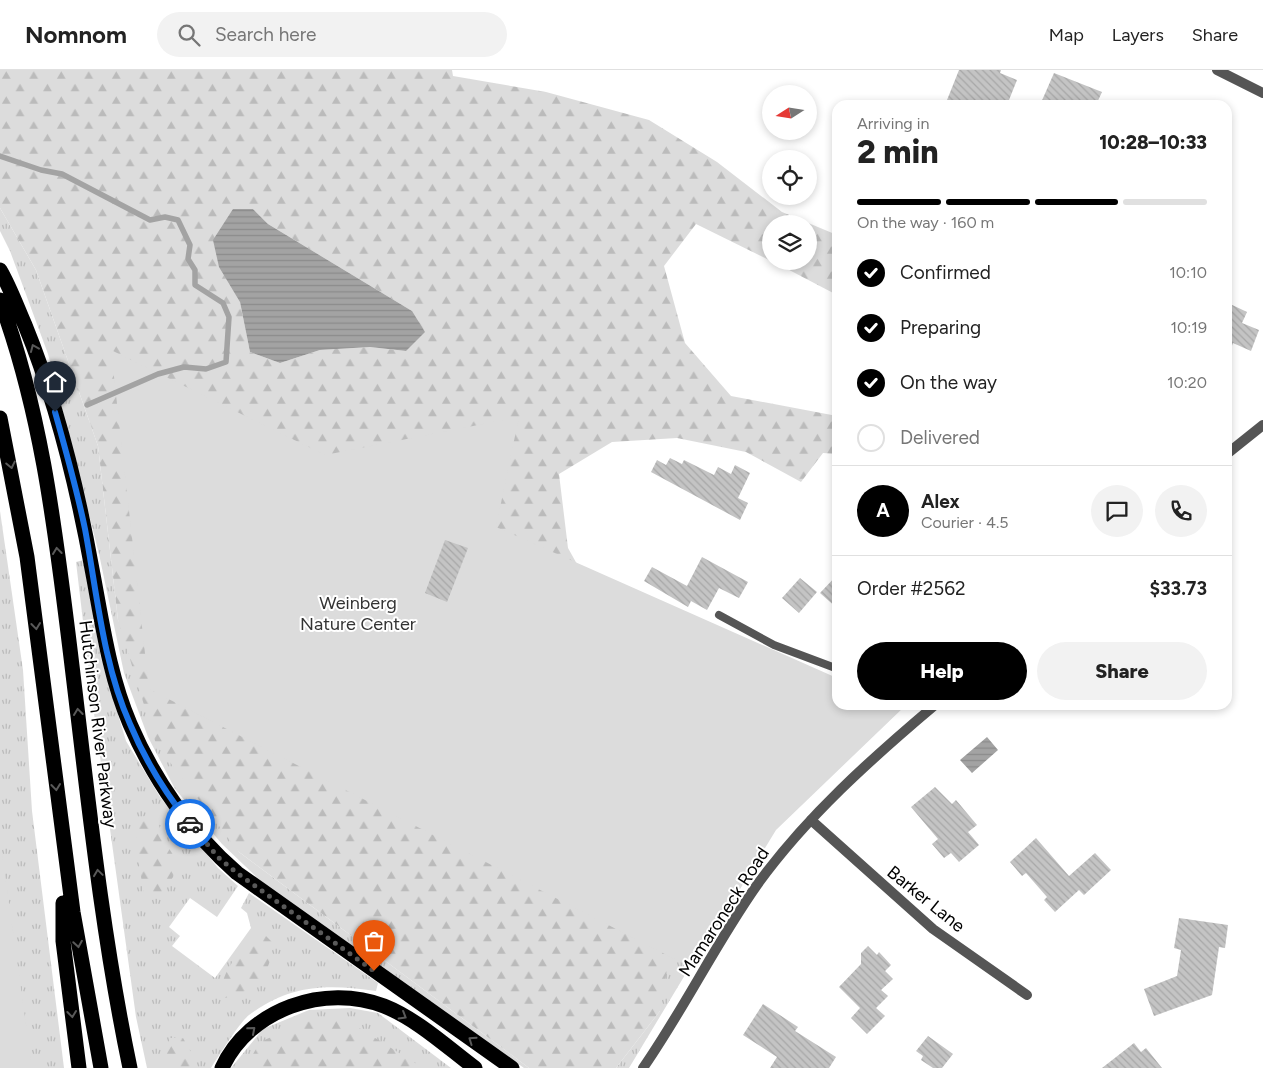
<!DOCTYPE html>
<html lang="en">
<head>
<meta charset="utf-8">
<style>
  body { margin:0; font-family:Figtree,sans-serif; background:#f2f2f2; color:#222; height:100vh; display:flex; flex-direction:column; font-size:19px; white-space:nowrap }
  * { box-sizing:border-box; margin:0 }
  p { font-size:16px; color:#767676 }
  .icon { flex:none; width:28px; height:28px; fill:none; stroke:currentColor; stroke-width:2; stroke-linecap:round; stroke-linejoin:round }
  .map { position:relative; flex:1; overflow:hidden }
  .side { position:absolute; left:832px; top:30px; width:400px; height:610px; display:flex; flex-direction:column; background:#fff; border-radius:15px; box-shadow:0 2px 8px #0003 }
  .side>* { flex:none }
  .needle { width:32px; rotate:258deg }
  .tools { position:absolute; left:762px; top:15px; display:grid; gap:10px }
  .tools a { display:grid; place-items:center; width:55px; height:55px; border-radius:50%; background:#fff; box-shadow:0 2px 8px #0003; font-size:25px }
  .pin { position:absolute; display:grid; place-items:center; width:42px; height:42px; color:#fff; margin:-51px -21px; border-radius:50% 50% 50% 0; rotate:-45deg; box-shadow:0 0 5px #0007 }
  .pin .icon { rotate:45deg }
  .courier { position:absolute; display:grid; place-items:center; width:50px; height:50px; margin:-25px; border:4px solid #1a73e8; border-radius:50%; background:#fff; color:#222; box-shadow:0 1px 6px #0007 }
  .summary em { font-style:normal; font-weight:800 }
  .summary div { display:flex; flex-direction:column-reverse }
  .summary { display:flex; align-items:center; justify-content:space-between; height:85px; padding:0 25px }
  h1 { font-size:32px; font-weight:800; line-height:38px }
  .bar { display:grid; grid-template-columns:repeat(4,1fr); gap:8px 5px; align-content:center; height:60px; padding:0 25px }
  .bar i { height:6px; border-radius:4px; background:#e0e0e0 }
  .bar .current { background:#000 }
  .bar p { grid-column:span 4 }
  .line { display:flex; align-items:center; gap:12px; padding:0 25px; border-top:1px solid #e0e0e0 }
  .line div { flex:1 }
  .round { display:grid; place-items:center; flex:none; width:52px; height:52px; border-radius:26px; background:#f2f2f2 }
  ol { padding:0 25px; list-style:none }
  li { display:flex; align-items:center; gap:15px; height:55px }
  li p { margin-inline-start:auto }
  li .icon { padding:5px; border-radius:50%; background:#000; color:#fff; stroke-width:4 }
  li:last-child { color:#767676 }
  li i { width:28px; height:28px; border:2px solid #e0e0e0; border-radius:50% }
  .button { display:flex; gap:10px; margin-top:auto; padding:10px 25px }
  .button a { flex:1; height:58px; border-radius:30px; background:#000; color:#fff; font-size:20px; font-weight:800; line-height:58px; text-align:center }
  .button a+a { background:#f2f2f2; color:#222 }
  header { display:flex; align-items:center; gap:30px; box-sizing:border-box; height:70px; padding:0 25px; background:#fff; border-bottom:1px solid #e0e0e0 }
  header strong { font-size:24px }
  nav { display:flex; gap:28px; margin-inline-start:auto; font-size:18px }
  .search { width:350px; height:45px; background:#f2f2f2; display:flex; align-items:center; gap:12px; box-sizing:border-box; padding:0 18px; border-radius:28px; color:#767676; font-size:19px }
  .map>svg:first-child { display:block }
  .grass { fill:url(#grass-tufts) }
  .forest { fill:url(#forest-firs); fill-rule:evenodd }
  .park { fill:#dcdcdc }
  .water { fill:url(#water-rules) }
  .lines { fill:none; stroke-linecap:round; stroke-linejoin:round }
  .stream { stroke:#a3a3a3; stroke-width:5.5 }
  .building { fill:url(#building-back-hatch) }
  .service { stroke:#555; stroke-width:8 }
  .minor { stroke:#555; stroke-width:10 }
  .tertiary { stroke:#555; stroke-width:10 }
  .motorway { stroke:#000; stroke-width:15 }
  .oneway { stroke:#595959 }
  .done { stroke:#595959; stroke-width:5; stroke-dasharray:0 9 }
  .route { stroke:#1a73e8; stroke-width:6 }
  .labels { text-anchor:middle; stroke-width:4; stroke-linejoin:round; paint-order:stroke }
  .park-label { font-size:18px; fill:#333; stroke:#fff }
  .street-label { font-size:18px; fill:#000; stroke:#fff }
</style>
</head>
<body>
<header>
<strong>Nomnom</strong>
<div class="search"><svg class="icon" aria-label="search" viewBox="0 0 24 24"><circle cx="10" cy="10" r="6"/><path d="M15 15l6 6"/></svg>Search here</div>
<nav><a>Map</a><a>Layers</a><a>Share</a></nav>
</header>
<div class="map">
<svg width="1263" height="998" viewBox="0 0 1263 998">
  <defs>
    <pattern id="grass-tufts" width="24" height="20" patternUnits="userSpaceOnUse" patternTransform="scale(1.25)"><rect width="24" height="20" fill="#dcdcdc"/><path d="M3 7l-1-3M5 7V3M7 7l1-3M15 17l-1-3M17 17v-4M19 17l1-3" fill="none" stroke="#bbb"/></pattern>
    <pattern id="forest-firs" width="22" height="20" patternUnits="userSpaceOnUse" patternTransform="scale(1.25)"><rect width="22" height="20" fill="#dcdcdc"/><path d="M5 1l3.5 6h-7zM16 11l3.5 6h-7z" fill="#bbb"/></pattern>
    <pattern id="water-rules" width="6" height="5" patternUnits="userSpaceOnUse" patternTransform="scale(1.25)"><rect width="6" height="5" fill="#a3a3a3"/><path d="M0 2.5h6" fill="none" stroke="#8b8b8b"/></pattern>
    <pattern id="building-back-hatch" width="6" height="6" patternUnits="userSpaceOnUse" patternTransform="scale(1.25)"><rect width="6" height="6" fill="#c4c4c4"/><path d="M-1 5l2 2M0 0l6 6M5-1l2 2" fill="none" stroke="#a7a7a7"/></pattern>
  </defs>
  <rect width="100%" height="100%" fill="#fff"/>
  <path class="grass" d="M0,138L36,200L98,376L118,550L239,782L529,998H524L265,815L222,774L175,719L148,667L124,603L99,484L48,284L10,181L0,161Z
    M0,441L23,600L32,741L64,998H0Z
    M83,490L101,588L126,671L160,727L218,798L238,816L217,847L190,828L169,857L180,866L172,876L215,908L251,858L247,843L241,838L249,823L378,913L376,921C327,914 291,914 249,945C240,952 218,987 211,998H147L136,947L93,636L76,492Z
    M662,829L697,885L629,998H616L660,941Z
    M350,938L378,943L451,998H231L263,959L309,940Z"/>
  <path class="forest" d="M0,0H452L453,6L546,22L649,50L717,92L782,142L837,165V225L772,191H809V154H771V191L696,154L664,196L685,273L731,326L837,346V384L823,383L801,412L746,382L677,368L612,372L559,404L568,478L620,571L662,829L669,888L660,941L616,998H529L239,782L156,674L118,550L98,376L36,200L0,138ZM253,139L268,154L412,241L406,281L370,277L320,280L280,293L250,282L240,232Z
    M146,745L157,748L163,769L177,791L173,807L159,829L144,826L136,774L139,750Z
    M253,866H266L273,873C271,904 256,922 225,928C214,907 242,881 253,866Z
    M330,948L353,954L423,998H245L260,972L305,952Z
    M170,968H183L192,984L190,998H165V984Z"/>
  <path class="park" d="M111,280L325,385L519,347L496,457L837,608L838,635H899L904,637L776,760L692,898L149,619Z
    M0,769L32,998H0Z"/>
  <path class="water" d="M233,139H253L268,154L412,241L425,262L406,281L370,277L320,280L280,293L250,282L240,232L219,197L213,170Z
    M987,667L998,680L972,703L960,690Z"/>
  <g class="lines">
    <path class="stream" d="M0,86L41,100L62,104L150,150L165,147L178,150L190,175L188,189L195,200V215L223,233L229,247L226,292L206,299L184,297L158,304L87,335"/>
  </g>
  <path class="building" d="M959,0H1001L1000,3L1017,10L1007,35H945Z
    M1054,3L1102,22L1096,35H1040Z
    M1228,233L1247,242L1242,253L1259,260L1251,281L1233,273L1228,287Z
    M670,388L682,394L684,390L714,405L718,397L731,404L735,395L750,403L738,428L748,433L740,450L651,402L657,390L666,395Z
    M445,470L468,478L447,532L425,523Z
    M702,487L748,512L739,528L719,518L707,540L691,531L688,537L644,511L652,497L687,516Z
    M838,504V539L820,523Z
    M800,508L817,522L799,543L782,528Z
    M935,717L952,734L956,730L977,755L968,762L979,775L959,792L951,783L944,788L932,774L938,769L911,737Z
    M1036,768L1069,806L1095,783L1111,800L1084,825L1079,820L1055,842L1044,830L1047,827L1026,803L1022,806L1010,792Z
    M1179,848L1228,855L1225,878L1219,877L1212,925L1154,946L1144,919L1177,906L1181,880L1174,878Z
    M868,876L877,885L879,882L891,895L885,901L893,909L881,920L888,926L876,938L885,946L867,964L851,948L860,938L839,917L861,894V883Z
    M763,934L798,957L795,961L836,987L829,998H770L777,987L743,965Z
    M928,966L953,984L942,998H933L921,990L923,986L916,981Z
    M1134,973L1141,982L1146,978L1162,998H1102Z"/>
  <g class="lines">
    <path class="service" d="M719,545L774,575L838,599"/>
    <path class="minor" d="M1217,0L1263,23
      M811,750L933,859L1027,925"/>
    <path class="tertiary" d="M1228,383L1263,355
      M643,998C684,939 716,873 757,815C806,747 871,689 935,635"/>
    <path class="motorway" d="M0,200C10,217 17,237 25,255C57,333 77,416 92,499C102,551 109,605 130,654C154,710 191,763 237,803L512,998
      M0,230C40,338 54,450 68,563C86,708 100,855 130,998
      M0,348L27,487L73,842L101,998
      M63,833V871L79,998
      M222,998C249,939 325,913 384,936C417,949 447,977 475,998"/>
  </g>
  <defs><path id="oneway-chevron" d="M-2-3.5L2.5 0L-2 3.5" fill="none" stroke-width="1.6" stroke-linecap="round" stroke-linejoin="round" transform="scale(1.25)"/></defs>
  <g class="oneway">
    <use href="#oneway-chevron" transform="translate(34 278) rotate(-113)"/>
    <use href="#oneway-chevron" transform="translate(11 395) rotate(78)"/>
    <use href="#oneway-chevron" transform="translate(57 481) rotate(-97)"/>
    <use href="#oneway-chevron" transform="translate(36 556) rotate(83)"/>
    <use href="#oneway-chevron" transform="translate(78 642) rotate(-97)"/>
    <use href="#oneway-chevron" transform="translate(56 717) rotate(83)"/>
    <use href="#oneway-chevron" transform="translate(98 803) rotate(-98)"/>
    <use href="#oneway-chevron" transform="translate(78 874) rotate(81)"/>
    <use href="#oneway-chevron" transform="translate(72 944) rotate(83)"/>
    <use href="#oneway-chevron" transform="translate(403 946) rotate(31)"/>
    <use href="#oneway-chevron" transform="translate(252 960) rotate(-41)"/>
    <use href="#oneway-chevron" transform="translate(472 970) rotate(-145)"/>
  </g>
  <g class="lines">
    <path class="done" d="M190,754L219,788L237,803L374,901"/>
    <path class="route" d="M55,342C66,381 77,420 85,459C97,523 103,594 130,654C145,690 166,724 190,754"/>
  </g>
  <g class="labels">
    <g class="park-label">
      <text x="358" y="539">Weinberg<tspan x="358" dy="21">Nature Center</tspan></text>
    </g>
    <g class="street-label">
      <text transform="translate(98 654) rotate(83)" y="6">Hutchinson River Parkway</text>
      <text transform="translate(926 829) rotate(39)" y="6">Barker Lane</text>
      <text transform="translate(724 842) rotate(-57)" y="6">Mamaroneck Road</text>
    </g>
  </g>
</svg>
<div class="tools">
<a><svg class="needle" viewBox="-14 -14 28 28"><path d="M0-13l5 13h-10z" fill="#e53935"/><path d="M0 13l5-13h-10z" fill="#767676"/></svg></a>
<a><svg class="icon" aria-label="locate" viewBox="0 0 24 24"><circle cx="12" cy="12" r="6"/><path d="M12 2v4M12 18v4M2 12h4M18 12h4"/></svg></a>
<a><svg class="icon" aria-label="layers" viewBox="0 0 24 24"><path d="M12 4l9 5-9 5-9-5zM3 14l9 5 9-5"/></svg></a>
</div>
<div class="pin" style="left:374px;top:901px;background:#ea580c"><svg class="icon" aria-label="bag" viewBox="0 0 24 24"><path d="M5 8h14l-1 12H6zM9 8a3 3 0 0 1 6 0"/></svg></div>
<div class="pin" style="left:55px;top:342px;background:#1f2937"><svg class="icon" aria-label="home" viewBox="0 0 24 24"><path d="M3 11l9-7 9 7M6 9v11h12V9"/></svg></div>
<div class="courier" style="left:190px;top:754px"><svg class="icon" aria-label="car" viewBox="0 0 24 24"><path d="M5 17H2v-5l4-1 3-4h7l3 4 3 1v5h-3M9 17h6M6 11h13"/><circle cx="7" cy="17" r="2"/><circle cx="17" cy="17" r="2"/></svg></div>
<section class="side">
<div class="summary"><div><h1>2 min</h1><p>Arriving in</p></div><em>10:28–10:33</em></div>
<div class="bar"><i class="current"></i><i class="current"></i><i class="current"></i><i></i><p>On the way · 160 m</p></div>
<ol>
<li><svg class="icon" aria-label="check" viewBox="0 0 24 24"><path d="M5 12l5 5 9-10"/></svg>Confirmed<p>10:10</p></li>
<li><svg class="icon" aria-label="check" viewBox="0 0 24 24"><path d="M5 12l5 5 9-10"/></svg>Preparing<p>10:19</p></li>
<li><svg class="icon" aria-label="check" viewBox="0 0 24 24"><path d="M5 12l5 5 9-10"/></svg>On the way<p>10:20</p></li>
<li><i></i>Delivered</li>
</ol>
<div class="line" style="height:90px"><b class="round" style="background:#000;color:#fff">A</b><div><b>Alex</b><p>Courier · 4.5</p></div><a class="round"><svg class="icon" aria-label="chat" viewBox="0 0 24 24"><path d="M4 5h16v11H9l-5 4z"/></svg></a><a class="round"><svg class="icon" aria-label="phone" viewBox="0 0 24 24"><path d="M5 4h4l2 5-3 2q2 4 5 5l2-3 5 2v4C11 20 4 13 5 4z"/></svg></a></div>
<div class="line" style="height:65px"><div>Order #2562</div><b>$33.73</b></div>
<div class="button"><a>Help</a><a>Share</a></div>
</section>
</div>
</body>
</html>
